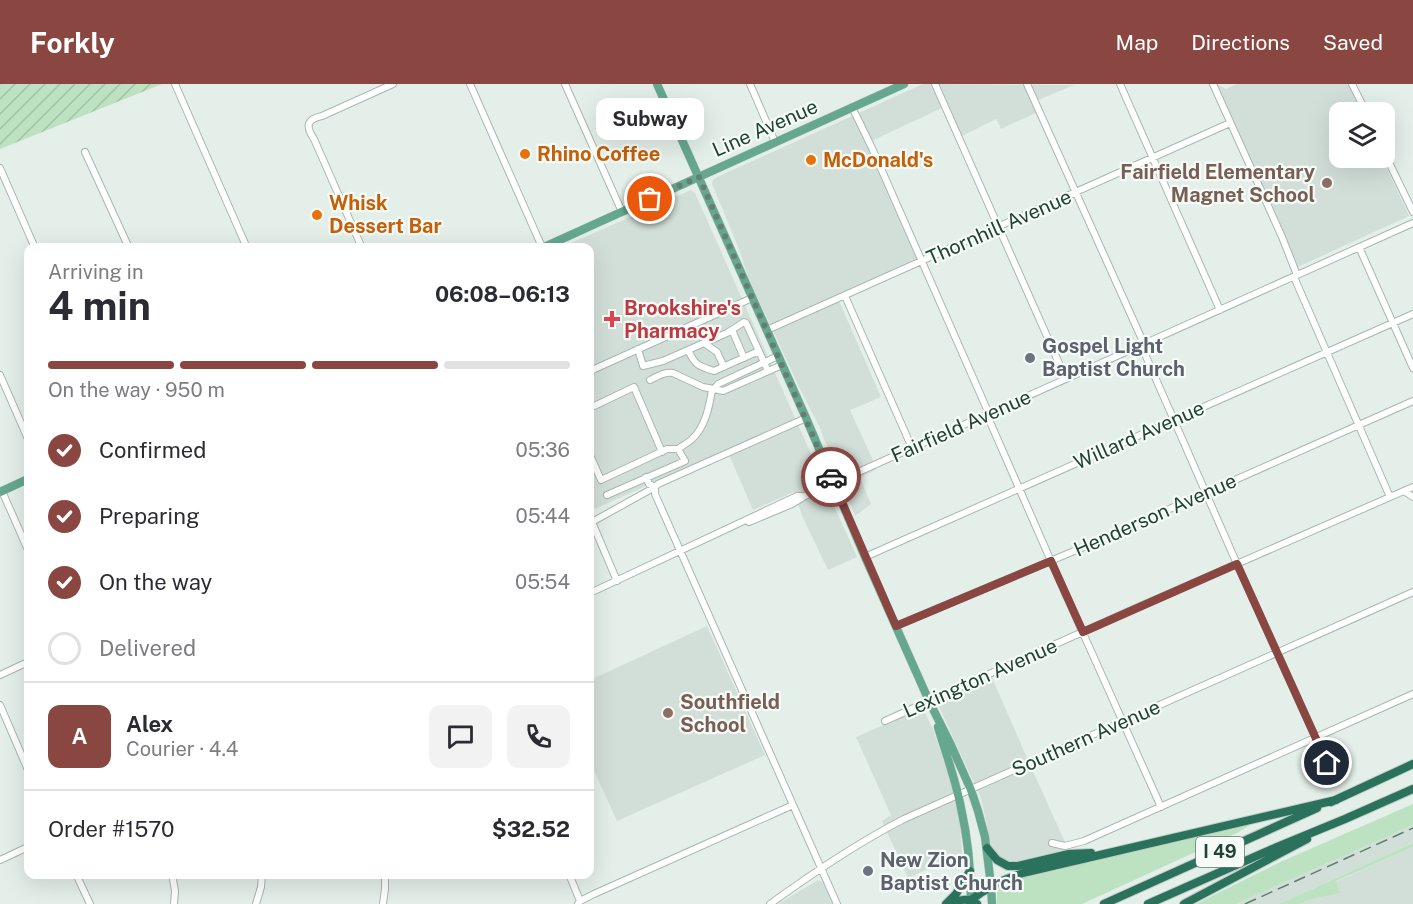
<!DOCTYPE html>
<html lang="en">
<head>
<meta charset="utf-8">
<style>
  body { margin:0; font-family:"Public Sans",sans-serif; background:#f2f2f3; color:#2b2b33; height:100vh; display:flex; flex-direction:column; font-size:22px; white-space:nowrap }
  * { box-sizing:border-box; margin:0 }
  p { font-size:20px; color:#7c7c81 }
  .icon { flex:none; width:33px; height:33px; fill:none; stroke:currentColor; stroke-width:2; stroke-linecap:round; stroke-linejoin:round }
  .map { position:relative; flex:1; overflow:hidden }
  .panel { position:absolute; left:24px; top:159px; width:570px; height:636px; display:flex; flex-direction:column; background:#fff; border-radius:12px; box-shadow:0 6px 24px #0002 }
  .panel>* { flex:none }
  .buttons { position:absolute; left:1329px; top:18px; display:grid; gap:12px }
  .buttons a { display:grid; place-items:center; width:66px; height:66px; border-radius:12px; background:#fff; box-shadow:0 6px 24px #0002; font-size:30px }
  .pin { position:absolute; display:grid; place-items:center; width:51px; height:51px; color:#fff; margin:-26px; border:3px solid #fff; border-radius:50%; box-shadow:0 2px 6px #0007 }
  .courier { position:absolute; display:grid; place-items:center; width:60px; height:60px; margin:-30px; border:4px solid #8a4641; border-radius:50%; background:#fff; color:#222; box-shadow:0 2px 8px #0007 }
  .bubble { position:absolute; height:42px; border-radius:12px; background:#fff; box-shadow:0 6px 24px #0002; font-size:20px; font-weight:700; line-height:42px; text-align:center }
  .overview em { font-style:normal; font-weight:700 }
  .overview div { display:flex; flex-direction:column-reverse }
  .overview { display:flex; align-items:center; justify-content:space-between; height:102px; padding:0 24px }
  h1 { font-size:39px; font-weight:700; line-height:45px }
  .bar { display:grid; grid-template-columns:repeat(4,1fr); gap:9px 6px; align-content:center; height:72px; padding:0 24px }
  .bar i { height:8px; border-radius:4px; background:#e1e1e2 }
  .bar .selected { background:#8a4641 }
  .bar p { grid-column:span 4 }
  .line { display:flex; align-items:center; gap:15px; padding:0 24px; border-top:2px solid #e1e1e2 }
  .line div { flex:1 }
  .round { display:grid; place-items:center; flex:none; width:63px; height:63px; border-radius:12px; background:#f2f2f3 }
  ol { padding:0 24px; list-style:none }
  li { display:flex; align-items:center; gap:18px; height:66px }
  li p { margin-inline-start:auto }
  li .icon { padding:6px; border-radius:50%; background:#8a4641; color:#fff; stroke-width:4 }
  li:last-child { color:#7c7c81 }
  li i { width:33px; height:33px; border:3px solid #e1e1e2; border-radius:50% }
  header { display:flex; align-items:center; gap:36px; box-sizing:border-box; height:84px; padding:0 30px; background:#8a4641; color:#fff }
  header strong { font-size:28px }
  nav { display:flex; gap:33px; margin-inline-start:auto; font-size:21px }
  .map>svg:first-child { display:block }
  .built { fill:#d2dfd8 }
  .green { fill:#bce2c1 }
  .garden { fill:url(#garden-furrows) }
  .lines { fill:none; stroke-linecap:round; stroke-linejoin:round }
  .minor-casing { stroke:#a6b8b0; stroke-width:8 }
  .major-casing { stroke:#c1cac7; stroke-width:9 }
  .highway-casing { stroke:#c1cac7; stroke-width:10 }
  .minor { stroke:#fff; stroke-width:6 }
  .major { stroke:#65a88f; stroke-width:8 }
  .highway { stroke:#2a725b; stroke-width:8 }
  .rail { stroke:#5c7e71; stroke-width:1.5; stroke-dasharray:12 6; stroke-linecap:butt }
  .done { stroke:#657f75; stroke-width:6; stroke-dasharray:0 10.8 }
  .route { stroke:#8a4641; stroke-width:8 }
  .food-dot { fill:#e8710a; stroke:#f6fbf8; stroke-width:2 }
  .education-dot { fill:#8d6e63; stroke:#f6fbf8; stroke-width:2 }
  .health-dot { fill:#e0444e; stroke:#f6fbf8; stroke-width:2 }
  .worship-dot { fill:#6b7280; stroke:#f6fbf8; stroke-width:2 }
  .labels { text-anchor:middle; stroke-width:4.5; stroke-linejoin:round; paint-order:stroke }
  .shield { fill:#f6fbf8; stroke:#617a70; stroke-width:1.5 }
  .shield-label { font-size:18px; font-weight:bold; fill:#214336 }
  .street-label { font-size:20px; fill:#214336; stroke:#f6fbf8 }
  .food-label { font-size:20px; font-weight:bold; fill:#c56008; stroke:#f6fbf8; text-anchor:start }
  .education-label { font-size:20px; font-weight:bold; fill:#785e54; stroke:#f6fbf8; text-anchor:end }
  .health-label { font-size:20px; font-weight:bold; fill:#be3a42; stroke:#f6fbf8; text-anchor:start }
  .worship-label { font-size:20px; font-weight:bold; fill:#5b616d; stroke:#f6fbf8; text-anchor:start }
</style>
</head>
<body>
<header>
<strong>Forkly</strong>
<nav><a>Map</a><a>Directions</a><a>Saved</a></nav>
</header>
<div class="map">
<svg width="1413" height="820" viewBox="0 0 1413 820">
  <defs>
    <pattern id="garden-furrows" width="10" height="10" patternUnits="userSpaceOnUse" patternTransform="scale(1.5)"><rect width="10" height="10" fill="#bce2c1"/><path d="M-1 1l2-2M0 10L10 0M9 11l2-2" fill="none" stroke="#a1c3a6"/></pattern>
  </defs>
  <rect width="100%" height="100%" fill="#e4efe9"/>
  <path class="built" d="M923,0L1074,1L1038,16L1042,26L1001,45L996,35L956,55L942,24L867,59L921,181L839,217L881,313L850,326L877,385L860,394L871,420L855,432L819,342L799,303L749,195L737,160L712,100L713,96L717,93Z
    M1216,0L1226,5L1237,0H1350L1362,28H1340V74H1382L1409,132L1298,183Z
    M691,106L695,109L857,473L828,486L803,434L794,408L753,426L727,366L590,427V164H560Z
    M707,542L765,671L617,737L590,678V596Z
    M989,587L1032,685L1069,767L1023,777H1006L1000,774L994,768L991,762L981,714L934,612Z
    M920,625H923L933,645L951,698L960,737L962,770L908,794L882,737L891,731L856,653Z
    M1413,741V759L1279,820H1236Z
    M1413,763V820H1299L1312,815L1339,809L1335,798Z
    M818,796L823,798L833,820H778Z"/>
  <path class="green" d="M1413,720V741L1236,820H1196L1278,779Z
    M1249,739L1250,741L1237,749L1082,820H997V802L1018,794Z
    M1413,759V763L1336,797L1340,809L1312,815L1299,820H1279Z"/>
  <path class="garden" d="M0,0H162L0,65Z"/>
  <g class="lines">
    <defs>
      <path id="minor" d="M175,0L247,164
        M470,0L542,163
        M565,0L622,128
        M750,0L775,58
        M935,0L1066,295
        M1027,0L1144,260
        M1120,0L1220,226
        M1213,0L1282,153L1297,191
        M1352,0L1366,28
        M852,23L872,64L989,330
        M85,68L129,164
        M1384,68L1413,128
        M0,84L35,164
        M1359,163L1413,284
        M362,164L314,55C305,42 307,35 322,32L393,0
        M1294,193L1390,413
        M845,212L912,364
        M732,246L744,274
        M767,246L1230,39
        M704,259L717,268L724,283
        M1141,261L1237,480L1333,692
        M638,265L643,282L663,277L688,266L727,249L744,238L746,239L768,287
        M688,266C695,281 698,282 714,287L759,267
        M778,272L718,300L714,305L723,307L782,281
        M590,287L752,214
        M0,291L28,355
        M650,296C658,292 664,288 673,289L703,303L714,305
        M590,324L634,303L662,368
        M987,331L1061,500L1161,723
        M678,365C682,362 686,360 691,356C705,344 709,324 712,306
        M590,371L601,396L667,365H678L685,377L607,411
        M646,393L649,400L655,403V410L837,820
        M2,407L28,466
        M1404,407L1413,413
        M749,438L792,420L802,414
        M865,473L1413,230
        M617,497L592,438L655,403L658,400L806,334
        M590,509L797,412H805L834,399L1413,139
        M896,542L1086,462L1413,317
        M0,591L28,578
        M0,621L28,686
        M885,637L929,617L1136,524L1413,403
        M1052,759L1065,762L1084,757L1413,610
        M0,776L28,763
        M76,790L90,820
        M172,790L175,807L174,820
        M569,790L580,817
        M256,820L261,803L262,790
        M383,820L385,805V790
        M578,820L580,817L594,810L793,721
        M770,820C813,789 857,759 904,735L1413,508"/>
      <path id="major" d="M657,0L806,334L865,473L929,617L951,661L971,706L978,727L985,753L991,801L992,820
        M542,164L904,0
        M0,408L28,395
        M938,643C946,670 956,697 961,724C968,755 971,787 971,819"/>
      <path id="highway" d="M1331,718L1413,680
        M987,764L997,776L1008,782H1018L1069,770L1091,769
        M971,816C989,802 1006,794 1027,788L1336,716
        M946,820L956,810L970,787
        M948,820C959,816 968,813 977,820
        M1104,820L1317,724
        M1148,820L1277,763L1345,735L1413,705
        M1184,820L1307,755"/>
    </defs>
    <use href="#minor" class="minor-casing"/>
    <use href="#major" class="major-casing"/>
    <use href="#highway" class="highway-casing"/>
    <use href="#minor" class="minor"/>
    <use href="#major" class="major"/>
    <use href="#highway" class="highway"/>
    <path class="rail" d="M1245,820L1413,744"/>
  </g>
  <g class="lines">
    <path class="done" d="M650,115L699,93L831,393"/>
    <path class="route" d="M831,393L896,542L1051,477L1083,548L1237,480L1327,679"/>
  </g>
  <g class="food-dot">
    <circle cx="525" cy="70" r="6"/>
    <circle cx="811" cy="76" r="6"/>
    <circle cx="317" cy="131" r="6"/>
  </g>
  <g class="education-dot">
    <circle cx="1327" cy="99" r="6"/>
    <circle cx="668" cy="629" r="6"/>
  </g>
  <path class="health-dot" d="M609 226h6v6h6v6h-6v6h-6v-6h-6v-6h6z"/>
  <g class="worship-dot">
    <circle cx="1030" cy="274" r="6"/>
    <circle cx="868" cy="787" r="6"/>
  </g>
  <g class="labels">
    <rect class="shield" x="1196" y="753" width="48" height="30" rx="4.5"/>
    <g class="shield-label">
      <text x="1220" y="774">I 49</text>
    </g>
    <g class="street-label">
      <text transform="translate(765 44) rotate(-24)" y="7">Line Avenue</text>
      <text transform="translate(999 143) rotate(-24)" y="7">Thornhill Avenue</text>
      <text transform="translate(961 342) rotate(-24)" y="7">Fairfield Avenue</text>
      <text transform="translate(1139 351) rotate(-24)" y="7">Willard Avenue</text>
      <text transform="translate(1155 431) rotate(-24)" y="7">Henderson Avenue</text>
      <text transform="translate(980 594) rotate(-24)" y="7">Lexington Avenue</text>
      <text transform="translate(1086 654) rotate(-24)" y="7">Southern Avenue</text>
    </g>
    <g class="food-label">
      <text x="537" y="77">Rhino Coffee</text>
      <text x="823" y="83">McDonald's</text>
      <text x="329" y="126">Whisk<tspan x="329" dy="23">Dessert Bar</tspan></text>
    </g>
    <g class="education-label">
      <text x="1315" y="95">Fairfield Elementary<tspan x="1315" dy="23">Magnet School</tspan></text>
      <text x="680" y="625" text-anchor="start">Southfield<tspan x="680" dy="23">School</tspan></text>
    </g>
    <g class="health-label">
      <text x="624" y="231">Brookshire's<tspan x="624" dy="23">Pharmacy</tspan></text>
    </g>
    <g class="worship-label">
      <text x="1042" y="269">Gospel Light<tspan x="1042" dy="23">Baptist Church</tspan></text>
      <text x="880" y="783">New Zion<tspan x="880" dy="23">Baptist Church</tspan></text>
    </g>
  </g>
</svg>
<div class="buttons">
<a><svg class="icon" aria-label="layers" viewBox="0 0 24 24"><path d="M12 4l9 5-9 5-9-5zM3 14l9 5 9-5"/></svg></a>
</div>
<div class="pin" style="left:650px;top:115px;background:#ea580c"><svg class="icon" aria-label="bag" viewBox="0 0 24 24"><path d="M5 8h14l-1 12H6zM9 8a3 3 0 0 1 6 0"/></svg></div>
<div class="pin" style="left:1327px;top:679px;background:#1f2937"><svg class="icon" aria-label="home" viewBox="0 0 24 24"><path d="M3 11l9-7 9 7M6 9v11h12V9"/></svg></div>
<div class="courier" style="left:831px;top:393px"><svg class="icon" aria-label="car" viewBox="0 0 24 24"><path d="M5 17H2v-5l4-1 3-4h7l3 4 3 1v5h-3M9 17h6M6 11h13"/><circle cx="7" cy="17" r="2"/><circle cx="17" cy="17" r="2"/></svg></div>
<div class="bubble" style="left:596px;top:14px;width:108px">Subway</div>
<section class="panel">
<div class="overview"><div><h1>4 min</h1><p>Arriving in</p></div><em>06:08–06:13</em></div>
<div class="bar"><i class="selected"></i><i class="selected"></i><i class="selected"></i><i></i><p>On the way · 950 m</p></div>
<ol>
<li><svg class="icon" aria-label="check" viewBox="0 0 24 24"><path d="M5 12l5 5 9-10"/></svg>Confirmed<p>05:36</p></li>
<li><svg class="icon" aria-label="check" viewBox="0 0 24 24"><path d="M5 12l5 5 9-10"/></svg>Preparing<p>05:44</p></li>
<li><svg class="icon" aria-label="check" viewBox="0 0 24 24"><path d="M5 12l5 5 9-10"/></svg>On the way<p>05:54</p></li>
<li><i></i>Delivered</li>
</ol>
<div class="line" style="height:108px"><b class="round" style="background:#8a4641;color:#fff">A</b><div><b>Alex</b><p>Courier · 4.4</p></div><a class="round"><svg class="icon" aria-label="chat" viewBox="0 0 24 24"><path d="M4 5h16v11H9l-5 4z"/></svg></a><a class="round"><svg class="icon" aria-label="phone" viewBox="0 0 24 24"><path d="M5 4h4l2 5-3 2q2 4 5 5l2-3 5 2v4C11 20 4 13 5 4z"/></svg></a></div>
<div class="line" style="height:78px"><div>Order #1570</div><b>$32.52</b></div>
</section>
</div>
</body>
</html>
